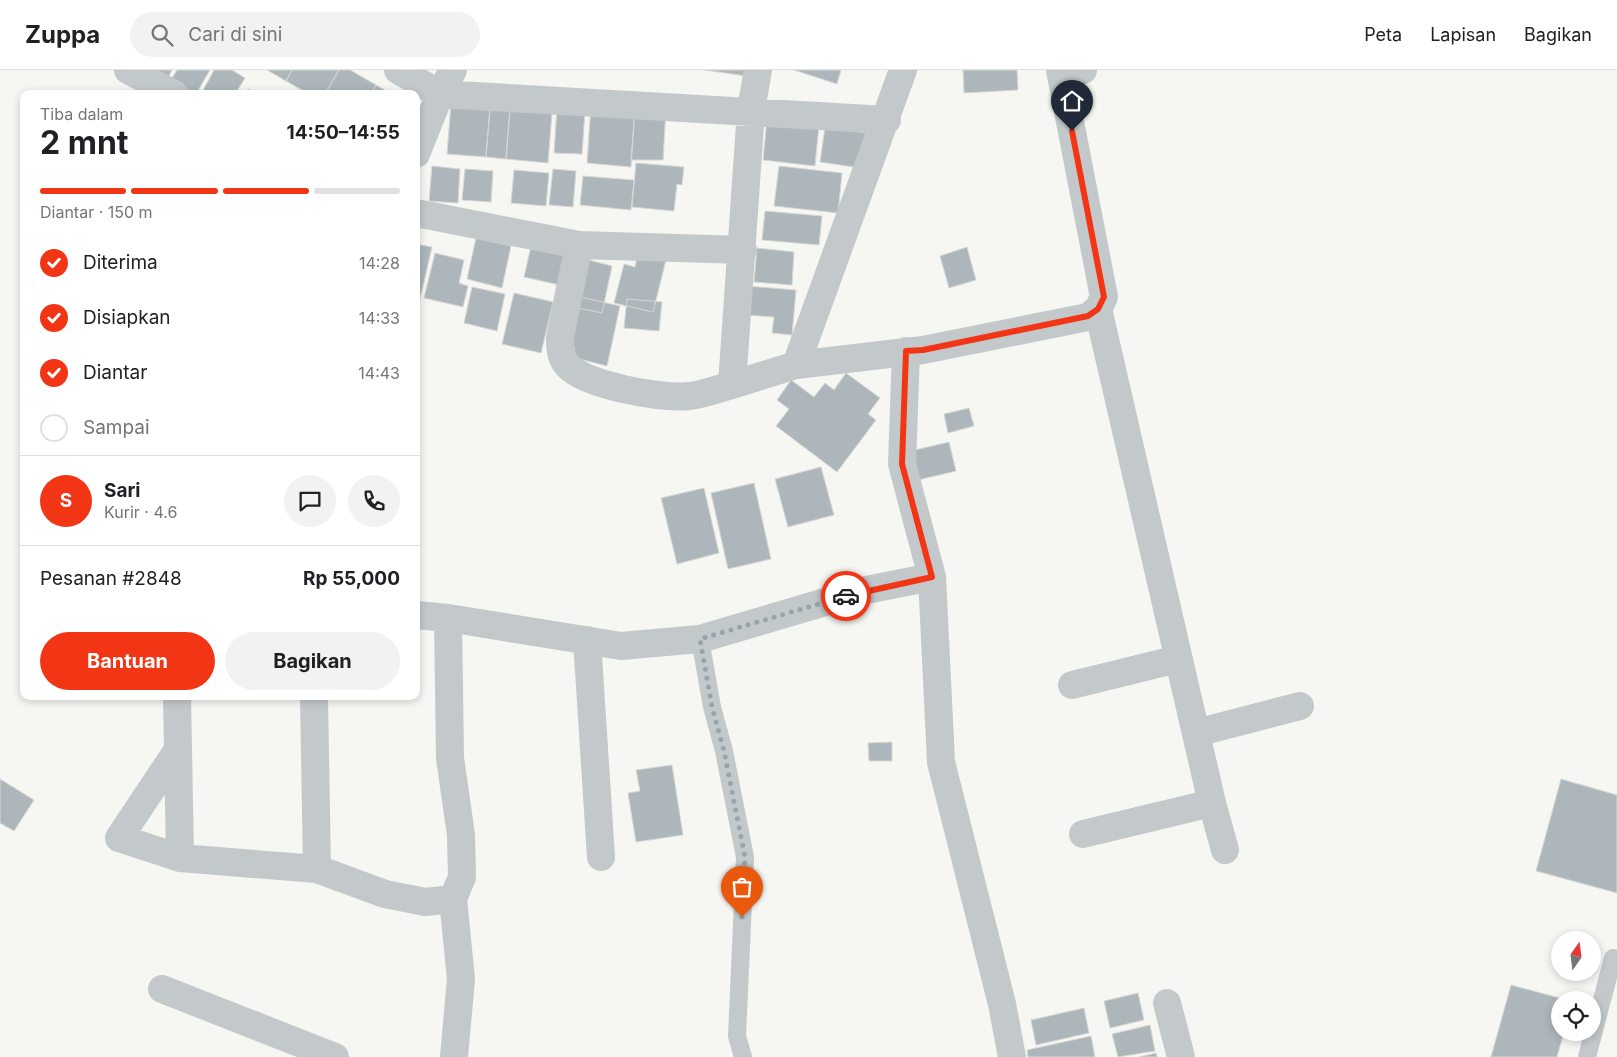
<!DOCTYPE html>
<html lang="id">
<head>
<meta charset="utf-8">
<style>
  body { margin:0; font-family:Inter,sans-serif; background:#f2f2f2; color:#202124; height:100vh; display:flex; flex-direction:column; font-size:19px; white-space:nowrap }
  * { box-sizing:border-box; margin:0 }
  p { font-size:16px; color:#757577 }
  .icon { flex:none; width:28px; height:28px; fill:none; stroke:currentColor; stroke-width:2; stroke-linecap:round; stroke-linejoin:round }
  .map { position:relative; flex:1; overflow:hidden }
  .drawer { position:absolute; left:20px; top:20px; width:400px; height:610px; display:flex; flex-direction:column; background:#fff; border-radius:10px; box-shadow:0 2px 8px #0003 }
  .drawer>* { flex:none }
  .needle { width:32px; rotate:14deg }
  .controls { position:absolute; left:1551px; top:861px; display:grid; gap:10px }
  .controls a { display:grid; place-items:center; width:50px; height:50px; border-radius:50%; background:#fff; box-shadow:0 2px 8px #0003; font-size:25px }
  .pin { position:absolute; display:grid; place-items:center; width:42px; height:42px; color:#fff; margin:-51px -21px; border-radius:50% 50% 50% 0; rotate:-45deg; box-shadow:0 0 5px #0007 }
  .pin .icon { rotate:45deg }
  .courier { position:absolute; display:grid; place-items:center; width:50px; height:50px; margin:-25px; border:4px solid #f23615; border-radius:50%; background:#fff; color:#222; box-shadow:0 1px 6px #0007 }
  .overview em { font-style:normal; font-weight:700 }
  .overview div { display:flex; flex-direction:column-reverse }
  .overview { display:flex; align-items:center; justify-content:space-between; height:85px; padding:0 20px }
  h1 { font-size:32px; font-weight:700; line-height:38px }
  .bar { display:grid; grid-template-columns:repeat(4,1fr); gap:8px 5px; align-content:center; height:60px; padding:0 20px }
  .bar i { height:6px; border-radius:4px; background:#e0e0e0 }
  .bar .current { background:#f23615 }
  .bar p { grid-column:span 4 }
  .line { display:flex; align-items:center; gap:12px; padding:0 20px; border-top:1px solid #e0e0e0 }
  .line div { flex:1 }
  .round { display:grid; place-items:center; flex:none; width:52px; height:52px; border-radius:26px; background:#f2f2f2 }
  ol { padding:0 20px; list-style:none }
  li { display:flex; align-items:center; gap:15px; height:55px }
  li p { margin-inline-start:auto }
  li .icon { padding:5px; border-radius:50%; background:#f23615; color:#fff; stroke-width:4 }
  li:last-child { color:#757577 }
  li i { width:28px; height:28px; border:2px solid #e0e0e0; border-radius:50% }
  .button { display:flex; gap:10px; margin-top:auto; padding:10px 20px }
  .button a { flex:1; height:58px; border-radius:30px; background:#f23615; color:#fff; font-size:20px; font-weight:700; line-height:58px; text-align:center }
  .button a+a { background:#f2f2f2; color:#202124 }
  header { display:flex; align-items:center; gap:30px; box-sizing:border-box; height:70px; padding:0 25px; background:#fff; border-bottom:1px solid #e0e0e0 }
  header strong { font-size:24px }
  nav { display:flex; gap:28px; margin-inline-start:auto; font-size:18px }
  .search { width:350px; height:45px; background:#f2f2f2; display:flex; align-items:center; gap:12px; box-sizing:border-box; padding:0 18px; border-radius:28px; color:#757577; font-size:19px }
  .map>svg:first-child { display:block }
  .building { fill:#adb7bb; stroke:#d7d7d4 }
  .lines { fill:none; stroke-linecap:round; stroke-linejoin:round }
  .lane { stroke:#c3c8cb; stroke-width:18 }
  .street { stroke:#c3c8cb; stroke-width:28 }
  .done { stroke:#96a5ac; stroke-width:5; stroke-dasharray:0 9 }
  .route { stroke:#f23615; stroke-width:6 }
</style>
</head>
<body>
<header>
<strong>Zuppa</strong>
<div class="search"><svg class="icon" aria-label="search" viewBox="0 0 24 24"><circle cx="10" cy="10" r="6"/><path d="M15 15l6 6"/></svg>Cari di sini</div>
<nav><a>Peta</a><a>Lapisan</a><a>Bagikan</a></nav>
</header>
<div class="map">
<svg width="1617" height="987" viewBox="0 0 1617 987">
  <rect width="100%" height="100%" fill="#f6f6f2"/>
  <path class="building" d="M143,0H172L165,13Z
    M177,0H210L196,24H187L169,13Z
    M214,0H232L245,8L235,24H201Z
    M267,0H292L286,11Z
    M292,0H339L325,24H309L286,11Z
    M339,0H350L376,15L371,24H325Z
    M704,0H748L747,6Z
    M794,0H841L837,14Z
    M963,0H1017L1018,20L964,23Z
    M376,15L392,24H371Z
    M248,19L256,24H245Z
    M451,34L490,38L486,87L447,84Z
    M591,35L635,38L631,97L587,93Z
    M490,38L510,39L506,89L486,87Z
    M557,38L585,40L582,84L554,83Z
    M635,38L666,39L663,90H631Z
    M510,39L552,43L548,93L506,89Z
    M767,49L819,55L815,96L763,90Z
    M825,57L866,63L860,98L820,92Z
    M636,93L684,97L682,115L677,114L674,141L632,137Z
    M432,96L460,99L458,133L429,131Z
    M779,96L842,103L838,143L774,136Z
    M465,99L493,101L491,132L462,130Z
    M553,99L576,101L573,137L549,135Z
    M514,100L549,103L546,136L511,133Z
    M583,106L634,110L631,140L580,135Z
    M765,141L822,146L819,175L762,170Z
    M476,168L511,176L502,218L467,209Z
    M532,172L568,181L560,215L524,207Z
    M416,174L432,177L420,229L416,228Z
    M967,177L976,210L949,218L940,186Z
    M757,178L794,182L792,215L754,212Z
    M435,183L464,190L459,213L468,216L463,237L424,228Z
    M638,183L666,190L653,242L614,233L624,194L635,197Z
    M589,190L612,196L602,243L578,238Z
    M747,216L796,220L792,265L772,263L774,247L745,245Z
    M472,217L505,224L497,261L464,253Z
    M514,223L553,232L541,283L502,274Z
    M576,226L620,236L607,296L572,287L575,278L565,276Z
    M627,229L662,232L659,261L624,258Z
    M846,303L880,328L868,344L876,350L837,402L776,356L789,339L777,330L791,310L814,327L825,313L834,320Z
    M969,338L974,356L948,363L944,344Z
    M949,372L956,401L918,410L911,381Z
    M821,397L834,445L788,457L775,409Z
    M754,413L771,489L728,499L711,423Z
    M704,418L719,483L677,494L661,428Z
    M892,672V691H869L868,673Z
    M672,695L683,765L636,772L628,723L640,721L636,700Z
    M0,709L34,730L14,761L0,753Z
    M1561,709L1617,725V823L1536,801Z
    M1511,915L1567,930H1560V962H1564L1557,987H1491Z
    M1138,923L1144,950L1110,958L1104,931Z
    M1084,938L1089,963L1036,975L1031,950Z
    M1150,955L1155,981L1118,987L1112,964Z
    M1091,966L1095,987H1028L1027,980Z
    M1156,983L1157,987H1139Z"/>
  <g class="lines">
    <path class="lane" d="M700,569L712,637L724,681L745,787L737,966L743,987
      M1587,987L1613,888"/>
    <path class="street" d="M128,0L174,24
      M398,0L440,24L887,50
      M758,0L751,40L732,315L796,295L923,280L1088,247L1098,239L1104,227L1060,0
      M1061,6L1083,0
      M416,84L440,24L453,0
      M416,143L579,175L743,180
      M579,175L560,267C560,277 560,288 568,296C588,316 662,329 690,326C704,324 718,319 732,315
      M906,281L902,394L932,507L941,692L1002,934L1012,987
      M796,295L903,0
      M416,545L448,548L621,576L700,569L866,520L932,507
      M587,570L601,787
      M1072,615L1178,589
      M177,626L180,788L317,799
      M314,626L317,799L385,824L425,832L453,829L462,807L461,765L450,688L448,548
      M1196,663L1300,636
      M177,681L119,768L180,788
      M1212,733L1225,780
      M1083,764L1212,733L1098,239
      M453,829L461,909L454,987
      M162,919L335,987
      M1167,933L1181,987"/>
  </g>
  <g class="lines">
    <path class="done" d="M742,847L745,787L724,681L712,637L700,569L846,526"/>
    <path class="route" d="M846,526L932,507L902,394L906,281L923,280L1088,246L1098,239L1104,227L1072,61"/>
  </g>
</svg>
<div class="controls">
<a><svg class="needle" viewBox="-14 -14 28 28"><path d="M0-13l5 13h-10z" fill="#e53935"/><path d="M0 13l5-13h-10z" fill="#757577"/></svg></a>
<a><svg class="icon" aria-label="locate" viewBox="0 0 24 24"><circle cx="12" cy="12" r="6"/><path d="M12 2v4M12 18v4M2 12h4M18 12h4"/></svg></a>
</div>
<div class="pin" style="left:742px;top:847px;background:#ea580c"><svg class="icon" aria-label="bag" viewBox="0 0 24 24"><path d="M5 8h14l-1 12H6zM9 8a3 3 0 0 1 6 0"/></svg></div>
<div class="pin" style="left:1072px;top:61px;background:#1f2937"><svg class="icon" aria-label="home" viewBox="0 0 24 24"><path d="M3 11l9-7 9 7M6 9v11h12V9"/></svg></div>
<div class="courier" style="left:846px;top:526px"><svg class="icon" aria-label="car" viewBox="0 0 24 24"><path d="M5 17H2v-5l4-1 3-4h7l3 4 3 1v5h-3M9 17h6M6 11h13"/><circle cx="7" cy="17" r="2"/><circle cx="17" cy="17" r="2"/></svg></div>
<section class="drawer">
<div class="overview"><div><h1>2 mnt</h1><p>Tiba dalam</p></div><em>14:50–14:55</em></div>
<div class="bar"><i class="current"></i><i class="current"></i><i class="current"></i><i></i><p>Diantar · 150 m</p></div>
<ol>
<li><svg class="icon" aria-label="check" viewBox="0 0 24 24"><path d="M5 12l5 5 9-10"/></svg>Diterima<p>14:28</p></li>
<li><svg class="icon" aria-label="check" viewBox="0 0 24 24"><path d="M5 12l5 5 9-10"/></svg>Disiapkan<p>14:33</p></li>
<li><svg class="icon" aria-label="check" viewBox="0 0 24 24"><path d="M5 12l5 5 9-10"/></svg>Diantar<p>14:43</p></li>
<li><i></i>Sampai</li>
</ol>
<div class="line" style="height:90px"><b class="round" style="background:#f23615;color:#fff">S</b><div><b>Sari</b><p>Kurir · 4.6</p></div><a class="round"><svg class="icon" aria-label="chat" viewBox="0 0 24 24"><path d="M4 5h16v11H9l-5 4z"/></svg></a><a class="round"><svg class="icon" aria-label="phone" viewBox="0 0 24 24"><path d="M5 4h4l2 5-3 2q2 4 5 5l2-3 5 2v4C11 20 4 13 5 4z"/></svg></a></div>
<div class="line" style="height:65px"><div>Pesanan #2848</div><b>Rp 55,000</b></div>
<div class="button"><a>Bantuan</a><a>Bagikan</a></div>
</section>
</div>
</body>
</html>
